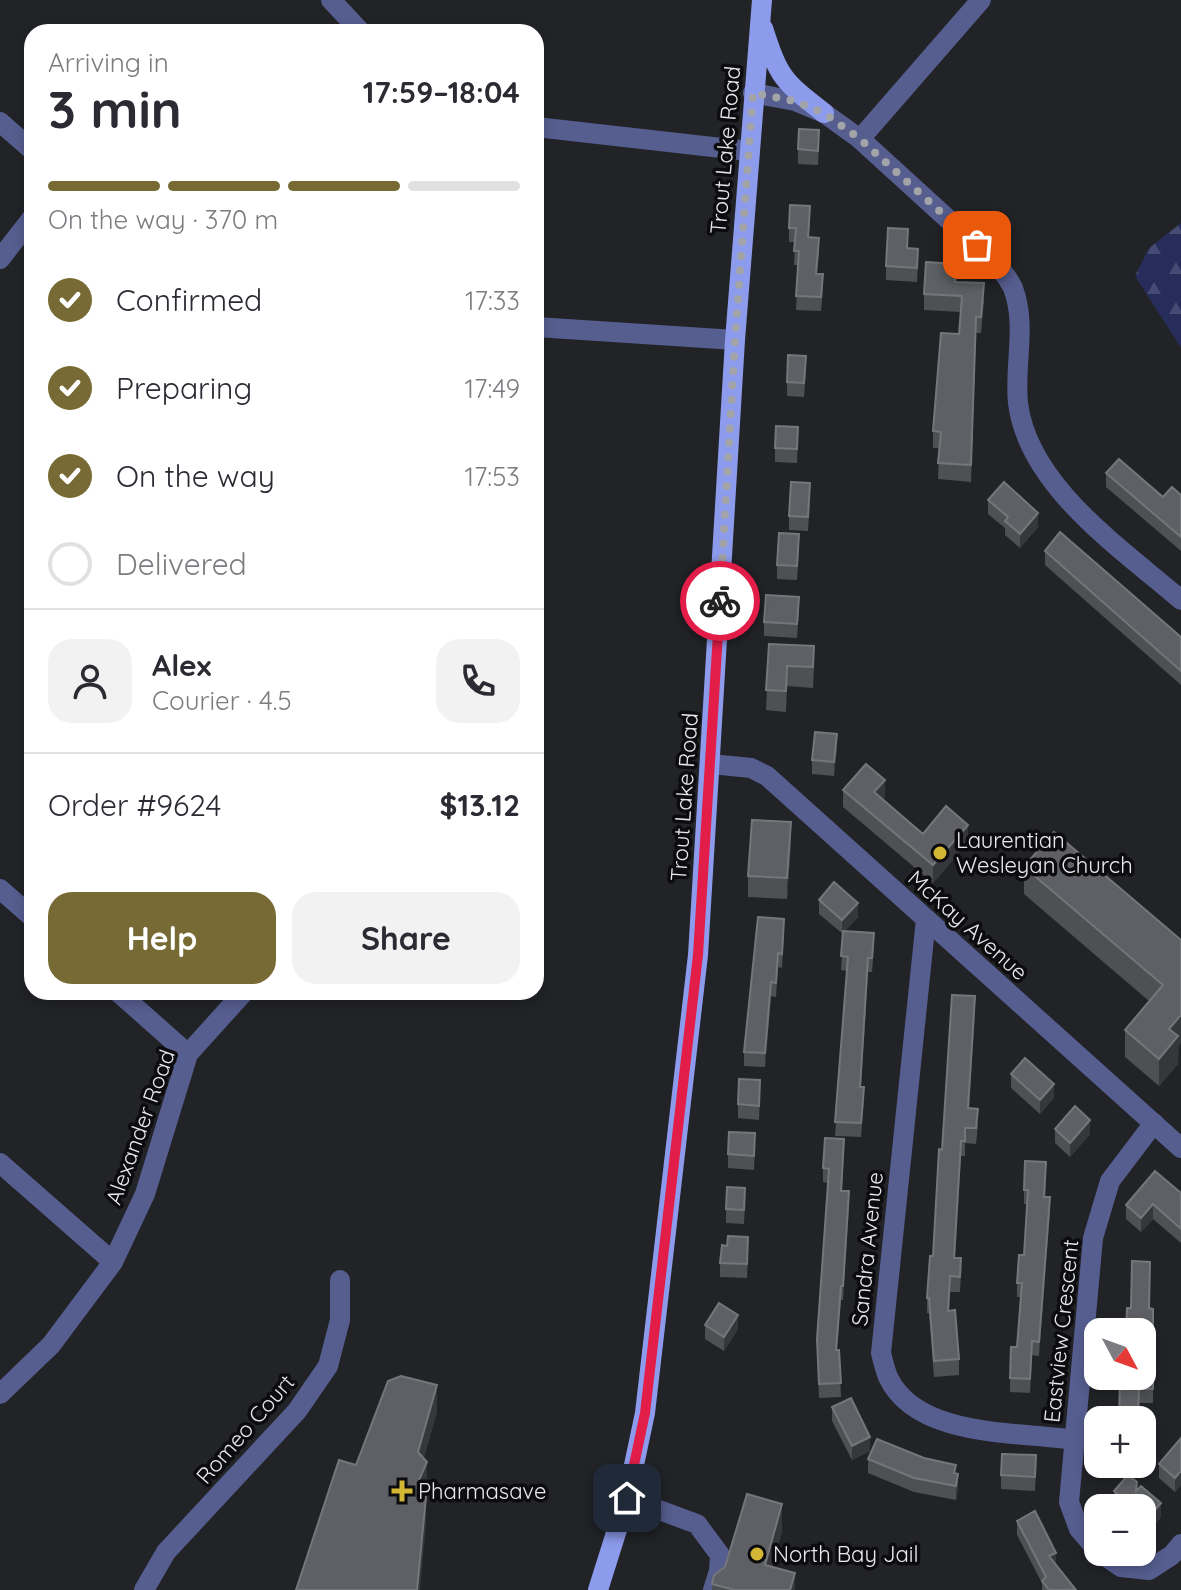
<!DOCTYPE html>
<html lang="en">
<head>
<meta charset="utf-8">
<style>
  body { margin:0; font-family:Quicksand,sans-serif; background:#f2f2f3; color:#2b2b33; height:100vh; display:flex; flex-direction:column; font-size:30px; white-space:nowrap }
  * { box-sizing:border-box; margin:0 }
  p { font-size:26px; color:#7c7c81 }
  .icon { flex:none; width:44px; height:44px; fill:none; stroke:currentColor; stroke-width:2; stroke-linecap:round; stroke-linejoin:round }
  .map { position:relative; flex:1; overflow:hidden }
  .sheet { position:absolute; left:24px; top:24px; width:520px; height:976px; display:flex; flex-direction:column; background:#fff; border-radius:24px; box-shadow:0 4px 12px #0003 }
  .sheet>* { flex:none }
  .needle { width:52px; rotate:131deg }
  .buttons { position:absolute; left:1084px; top:1318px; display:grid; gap:16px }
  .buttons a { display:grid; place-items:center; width:72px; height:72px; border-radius:16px; background:#fff; box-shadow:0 4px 12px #0003; font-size:40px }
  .pin { position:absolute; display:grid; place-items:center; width:68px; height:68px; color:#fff; margin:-34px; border-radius:16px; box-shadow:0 4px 12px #0006 }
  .courier { position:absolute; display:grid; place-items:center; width:80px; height:80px; margin:-40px; border:6px solid #e11d48; border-radius:50%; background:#fff; color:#222; box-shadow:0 2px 10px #0007 }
  .overview em { font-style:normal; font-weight:800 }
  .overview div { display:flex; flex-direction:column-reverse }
  .overview { display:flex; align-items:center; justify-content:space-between; height:136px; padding:0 24px }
  h1 { font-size:52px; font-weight:800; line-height:60px }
  .bar { display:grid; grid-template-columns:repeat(4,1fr); gap:12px 8px; align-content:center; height:96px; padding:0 24px }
  .bar i { height:10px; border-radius:6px; background:#e1e1e2 }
  .bar .current { background:#776a34 }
  .bar p { grid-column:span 4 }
  .line { display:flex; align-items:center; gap:20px; padding:0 24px; border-top:2px solid #e1e1e2 }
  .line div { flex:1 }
  .round { display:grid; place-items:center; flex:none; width:84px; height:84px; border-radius:24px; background:#f2f2f3 }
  ol { padding:0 24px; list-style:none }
  li { display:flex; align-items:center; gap:24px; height:88px }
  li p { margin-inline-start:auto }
  li .icon { padding:8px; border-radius:50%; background:#776a34; color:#fff; stroke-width:4 }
  li:last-child { color:#7c7c81 }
  li i { width:44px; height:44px; border:4px solid #e1e1e2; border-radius:50% }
  .button { display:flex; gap:16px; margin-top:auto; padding:16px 24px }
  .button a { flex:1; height:92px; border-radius:24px; background:#776a34; color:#fff; font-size:32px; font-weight:800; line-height:92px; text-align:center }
  .button a+a { background:#f2f2f3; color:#2b2b33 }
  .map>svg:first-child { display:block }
  .forest { fill:url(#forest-firs) }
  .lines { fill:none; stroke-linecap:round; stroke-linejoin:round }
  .minor { stroke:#565e90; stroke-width:20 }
  .major { stroke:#8d9bed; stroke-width:20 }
  .wall { fill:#4f5054 }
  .shaded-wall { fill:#36373b }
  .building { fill:#5f6065; stroke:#74767a; stroke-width:2 }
  .done { stroke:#a3a4a7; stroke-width:8; stroke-dasharray:0 14.4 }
  .route { stroke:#e11d48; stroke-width:10 }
  .poi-dot { fill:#d4b635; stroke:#0c0c0e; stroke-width:3 }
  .labels { text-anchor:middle; stroke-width:7; stroke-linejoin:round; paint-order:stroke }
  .street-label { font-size:22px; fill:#e8e9ec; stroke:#0c0c0e }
  .poi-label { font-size:22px; fill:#e8e9ec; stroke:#0c0c0e; text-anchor:start }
</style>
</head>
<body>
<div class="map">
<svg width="1181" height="1590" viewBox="0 0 1181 1590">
  <defs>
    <pattern id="forest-firs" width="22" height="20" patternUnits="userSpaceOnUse" patternTransform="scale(2)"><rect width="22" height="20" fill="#272d5b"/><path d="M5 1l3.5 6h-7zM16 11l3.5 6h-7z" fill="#464b73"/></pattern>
  </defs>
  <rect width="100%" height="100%" fill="#222327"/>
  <path class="forest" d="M1181,223V348L1135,276L1149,248Z"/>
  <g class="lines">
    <path class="minor" d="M331,0L361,32
      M753,93L795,101L824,113L860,139L996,263C1002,271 1009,279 1013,288C1027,324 1014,366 1018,403C1028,486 1122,549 1181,600
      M0,122L32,150
      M536,127L748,151
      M860,139L981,0
      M0,259L32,218
      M536,327L735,340
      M711,764L751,768L767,776L1181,1148
      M0,889L32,917
      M926,919L881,1353C883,1361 885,1370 888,1377C917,1439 1019,1431 1075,1440
      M118,992L188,1054
      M0,1163L113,1262
      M0,1394L51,1345L113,1262L145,1194L188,1054L244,992
      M627,1498L697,1524L720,1555L719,1571L713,1590
      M1098,1551L1079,1529L1069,1502L1093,1238L1110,1181L1154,1123
      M1099,1552L1121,1567L1149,1570L1172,1555L1181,1544
      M144,1590L166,1552L297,1411L328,1366L340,1320V1280"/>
    <path class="major" d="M763,28C779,78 783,81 824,113
      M598,1590L627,1498L645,1413L698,955L735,340L762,0"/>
  </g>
  <path class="wall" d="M819,144L818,165L798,164V149Z
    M810,220L809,237L819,252L817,274L823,288L821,311L796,310L798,265H794L795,242H789V228Z
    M908,248L918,263L917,282L886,280V266Z
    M957,282L984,300L981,333H976L971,482L938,479L939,448H933V431L959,334L961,312L924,310V294Z
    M806,370L804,397L787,396V382Z
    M798,441L797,463L775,462V448Z
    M1106,473L1163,497L1181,495V551L1106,487Z
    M810,497L808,531L789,530V516Z
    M988,500L1038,527L1020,548L1005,535V528L988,514Z
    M799,548L797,580L777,579V565Z
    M1045,551L1181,637V685L1045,565Z
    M799,611L797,638L764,636V622Z
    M769,644L814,667L813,688L787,686L786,712L766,710Z
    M837,748L834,776L812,774V760Z
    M843,790L885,798L883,799L923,834L968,842L933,883L843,807Z
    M791,843L787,899L748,897V876Z
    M1024,867L1181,940L1178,1064L1159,1086L1125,1057V1030L1149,1001L1024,894Z
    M819,900L858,917L845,931L874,947L872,972H868L861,1087L864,1101L861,1137L835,1136L847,971L841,970L843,934L819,914Z
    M784,933L782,968L778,967L776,997L771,996L765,1067L744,1066V1052Z
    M975,1011L969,1108L978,1124L976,1144L965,1143V1156H961L955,1258L961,1273L960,1292H950L949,1311L959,1359V1375L934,1377L929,1313H927V1298L933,1256L942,1150Z
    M1011,1074L1054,1098L1040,1114L1011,1088Z
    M760,1094L759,1120L738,1118V1104Z
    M1055,1129L1090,1134L1070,1157L1055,1143Z
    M755,1147L754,1170L728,1168V1154Z
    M844,1153L842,1191L849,1205L843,1300H841L837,1350H839L841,1397L819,1398L817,1339L828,1183L823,1182V1168Z
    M1046,1176L1045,1197L1050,1211L1039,1356L1032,1355L1030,1393L1010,1392V1378L1017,1347L1021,1297H1017V1283L1024,1255L1027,1204H1024V1190Z
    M1181,1193V1243L1153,1219L1141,1232L1126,1219V1205Z
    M745,1202L744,1224L726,1223V1209Z
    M748,1251L747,1278L720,1277V1263Z
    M1150,1308L1153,1309V1403H1139L1120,1376H1142Z
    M705,1325L738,1329L724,1351L705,1339Z
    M832,1407L870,1451L852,1460L832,1421Z
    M1181,1438V1485L1175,1492L1159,1478V1464Z
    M868,1459L956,1473L958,1488L956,1500L914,1492L868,1473Z
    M1036,1469L1035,1491L1001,1489V1475Z
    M1114,1491L1161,1517L1147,1533L1142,1529V1508H1117L1114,1505Z
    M1017,1521L1056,1565L1076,1590H1042V1583L1017,1535Z
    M782,1531L772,1567L795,1590H712V1584Z"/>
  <path class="shaded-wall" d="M1038,513V527L1020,548V534Z
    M837,734V748L834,776V762Z
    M885,780V798L874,809V792Z
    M791,822V843L787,899V878Z
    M968,825V842L933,883V865Z
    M858,903V917L842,934V920Z
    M868,958V972L860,1101V1087Z
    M771,982V996L765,1067V1053Z
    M975,996V1011L968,1123V1108Z
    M1181,1015V1043L1178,1047V1064L1159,1086V1059L1169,1029Z
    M1054,1084V1098L1040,1114V1100Z
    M1090,1120V1134L1070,1157V1143Z
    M961,1141V1156L954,1273V1258Z
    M849,1191V1205L843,1300V1286Z
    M1050,1197V1211L1039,1356V1342Z
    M1153,1204V1219L1141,1232V1218Z
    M738,1315V1329L724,1351V1337Z
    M437,1385V1413L418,1479V1452Z
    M870,1437V1451L852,1460V1446Z
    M427,1462V1490L416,1515V1487Z
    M1181,1471V1485L1175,1492V1478Z
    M958,1474V1488L956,1500V1486Z
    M426,1497V1524L420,1590H417Z
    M1161,1503V1517L1147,1533V1519Z
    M782,1504V1531L765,1590V1565Z
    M1056,1553V1567L1049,1556Z
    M795,1573V1590H790Z"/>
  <path class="building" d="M799,129L819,130L818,151L798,149Z
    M790,205L810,206L808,237L819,238L816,274H823L821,297L796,296L799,251H794L796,228H789Z
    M888,228L908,229L907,248L918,249L917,268L886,266Z
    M926,262L957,264L955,282L984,283L981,317H976L971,465L938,463L941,432L933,431L941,333L959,334L962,296L924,294Z
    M788,355L806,356L804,383L787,382Z
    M776,426L798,427L797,449L775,448Z
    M1119,459L1163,497L1172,487L1181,495V537L1106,473Z
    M791,482L810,483L808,517L789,516Z
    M1004,482L1038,513L1020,534L1005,521L1008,517L988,500Z
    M1060,532L1181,637V671L1045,551Z
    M779,533L799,534L797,566L777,565Z
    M766,595L799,597L797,624L764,622Z
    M769,644L814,646L813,667L787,666L786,691L766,690Z
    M815,732L837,734L834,762L812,760Z
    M866,764L885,780L874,792L923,834L946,806L968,825L933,865L843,790Z
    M752,820L791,822L787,878L748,876Z
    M1054,832L1181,940V1015L1169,1029L1178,1036L1159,1059L1125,1030L1163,985L1024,867Z
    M834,882L858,903L842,920L819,900Z
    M758,917L784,919L782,954L778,953L776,983L771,982L765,1053L744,1052Z
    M843,931L874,933L872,958H868L860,1087H864L861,1123L835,1122L848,957L841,956Z
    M952,995L975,996L968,1108L978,1109L976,1128H965V1141H961L954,1258H961L960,1277L950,1276L948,1311L955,1310L959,1359L934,1361L929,1298H927L930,1256H933L939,1149L942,1150Z
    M1025,1058L1054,1084L1040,1100L1011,1074Z
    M739,1079L760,1080L759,1106L738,1104Z
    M1075,1106L1090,1120L1070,1143L1055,1129Z
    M729,1132L755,1133L754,1156L728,1154Z
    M825,1138L844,1139L841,1191H849L843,1286H841L836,1350H839L841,1383L819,1384L817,1339L829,1169L823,1168Z
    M1025,1161L1046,1162L1044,1197H1050L1039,1342L1032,1341L1030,1379L1010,1378L1011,1347H1017L1022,1283H1017L1019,1255H1024L1028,1190H1024Z
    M1155,1171L1181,1193V1229L1153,1204L1141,1218L1126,1205Z
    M727,1187L745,1188L744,1210L726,1209Z
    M728,1236L748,1237L747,1264L720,1263L722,1245L727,1246Z
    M1132,1261L1150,1262L1149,1308L1153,1309V1389H1139L1138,1420H1119L1120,1376H1142V1332H1126L1127,1308H1131Z
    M719,1303L738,1315L724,1337L705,1325Z
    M401,1376L437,1385L418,1452L427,1462L416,1487L426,1497L417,1590H296L339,1460L356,1465L388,1381Z
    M851,1398L870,1437L852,1446L832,1407Z
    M1181,1438V1471L1175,1478L1159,1464Z
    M877,1439L924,1458L956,1465L954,1473L958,1474L956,1486L914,1478L868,1459Z
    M1002,1454L1036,1455L1035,1477L1001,1475Z
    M1128,1475L1137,1482L1136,1491L1141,1486L1161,1503L1147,1519L1142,1515V1508H1134L1114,1491Z
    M747,1494L782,1504L765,1565L795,1573L790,1590H735L712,1584L714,1575L725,1567Z
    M1035,1511L1056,1553L1049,1556L1076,1590H1049L1042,1581L1046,1577L1017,1521Z"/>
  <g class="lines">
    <path class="done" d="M720,601L735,340L753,93L795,101L824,113L860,139L977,245"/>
    <path class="route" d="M627,1498L645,1413L698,955L720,601"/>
  </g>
  <g class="poi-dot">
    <circle cx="940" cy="853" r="8"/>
    <path d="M398 1479h8v8h8v8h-8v8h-8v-8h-8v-8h8z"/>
    <circle cx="757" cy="1554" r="8"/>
  </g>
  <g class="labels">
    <g class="street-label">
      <text transform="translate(725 150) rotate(-85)" y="8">Trout Lake Road</text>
      <text transform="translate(684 797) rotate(-86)" y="8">Trout Lake Road</text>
      <text transform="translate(968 925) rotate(42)" y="8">McKay Avenue</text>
      <text transform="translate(140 1127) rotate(-70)" y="8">Alexander Road</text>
      <text transform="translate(867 1249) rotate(-84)" y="8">Sandra Avenue</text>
      <text transform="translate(1061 1331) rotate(-84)" y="8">Eastview Crescent</text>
      <text transform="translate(245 1429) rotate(-49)" y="8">Romeo Court</text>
    </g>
    <g class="poi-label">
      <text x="956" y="848">Laurentian<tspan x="956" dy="25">Wesleyan Church</tspan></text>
      <text x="418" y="1499">Pharmasave</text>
      <text x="773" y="1562">North Bay Jail</text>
    </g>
  </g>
</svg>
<div class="buttons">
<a><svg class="needle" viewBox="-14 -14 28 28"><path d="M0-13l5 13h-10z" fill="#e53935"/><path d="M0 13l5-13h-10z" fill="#7c7c81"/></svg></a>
<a>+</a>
<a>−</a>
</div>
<div class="pin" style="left:977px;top:245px;background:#ea580c"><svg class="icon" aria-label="bag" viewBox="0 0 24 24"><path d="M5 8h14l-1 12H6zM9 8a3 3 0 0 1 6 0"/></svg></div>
<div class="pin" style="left:627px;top:1498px;background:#1f2937"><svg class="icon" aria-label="home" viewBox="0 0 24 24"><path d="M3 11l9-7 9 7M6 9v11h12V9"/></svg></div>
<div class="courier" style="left:720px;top:601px"><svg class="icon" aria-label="bike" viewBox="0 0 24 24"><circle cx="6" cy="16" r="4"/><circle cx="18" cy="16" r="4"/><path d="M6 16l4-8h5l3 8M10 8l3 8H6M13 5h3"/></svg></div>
<section class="sheet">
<div class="overview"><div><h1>3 min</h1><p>Arriving in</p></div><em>17:59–18:04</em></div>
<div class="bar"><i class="current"></i><i class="current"></i><i class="current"></i><i></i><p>On the way · 370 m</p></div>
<ol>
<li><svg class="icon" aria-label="check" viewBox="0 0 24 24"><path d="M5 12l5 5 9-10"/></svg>Confirmed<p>17:33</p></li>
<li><svg class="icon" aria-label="check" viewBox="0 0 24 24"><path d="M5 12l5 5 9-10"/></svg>Preparing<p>17:49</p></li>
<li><svg class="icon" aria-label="check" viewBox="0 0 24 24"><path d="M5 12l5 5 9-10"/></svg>On the way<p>17:53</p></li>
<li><i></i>Delivered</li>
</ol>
<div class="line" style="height:144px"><a class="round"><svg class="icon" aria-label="person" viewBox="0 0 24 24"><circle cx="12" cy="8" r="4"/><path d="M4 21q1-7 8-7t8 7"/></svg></a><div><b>Alex</b><p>Courier · 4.5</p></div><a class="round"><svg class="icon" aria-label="phone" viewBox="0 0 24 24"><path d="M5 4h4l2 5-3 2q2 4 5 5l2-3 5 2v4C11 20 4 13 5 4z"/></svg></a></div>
<div class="line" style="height:104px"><div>Order #9624</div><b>$13.12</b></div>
<div class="button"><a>Help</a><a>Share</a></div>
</section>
</div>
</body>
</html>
